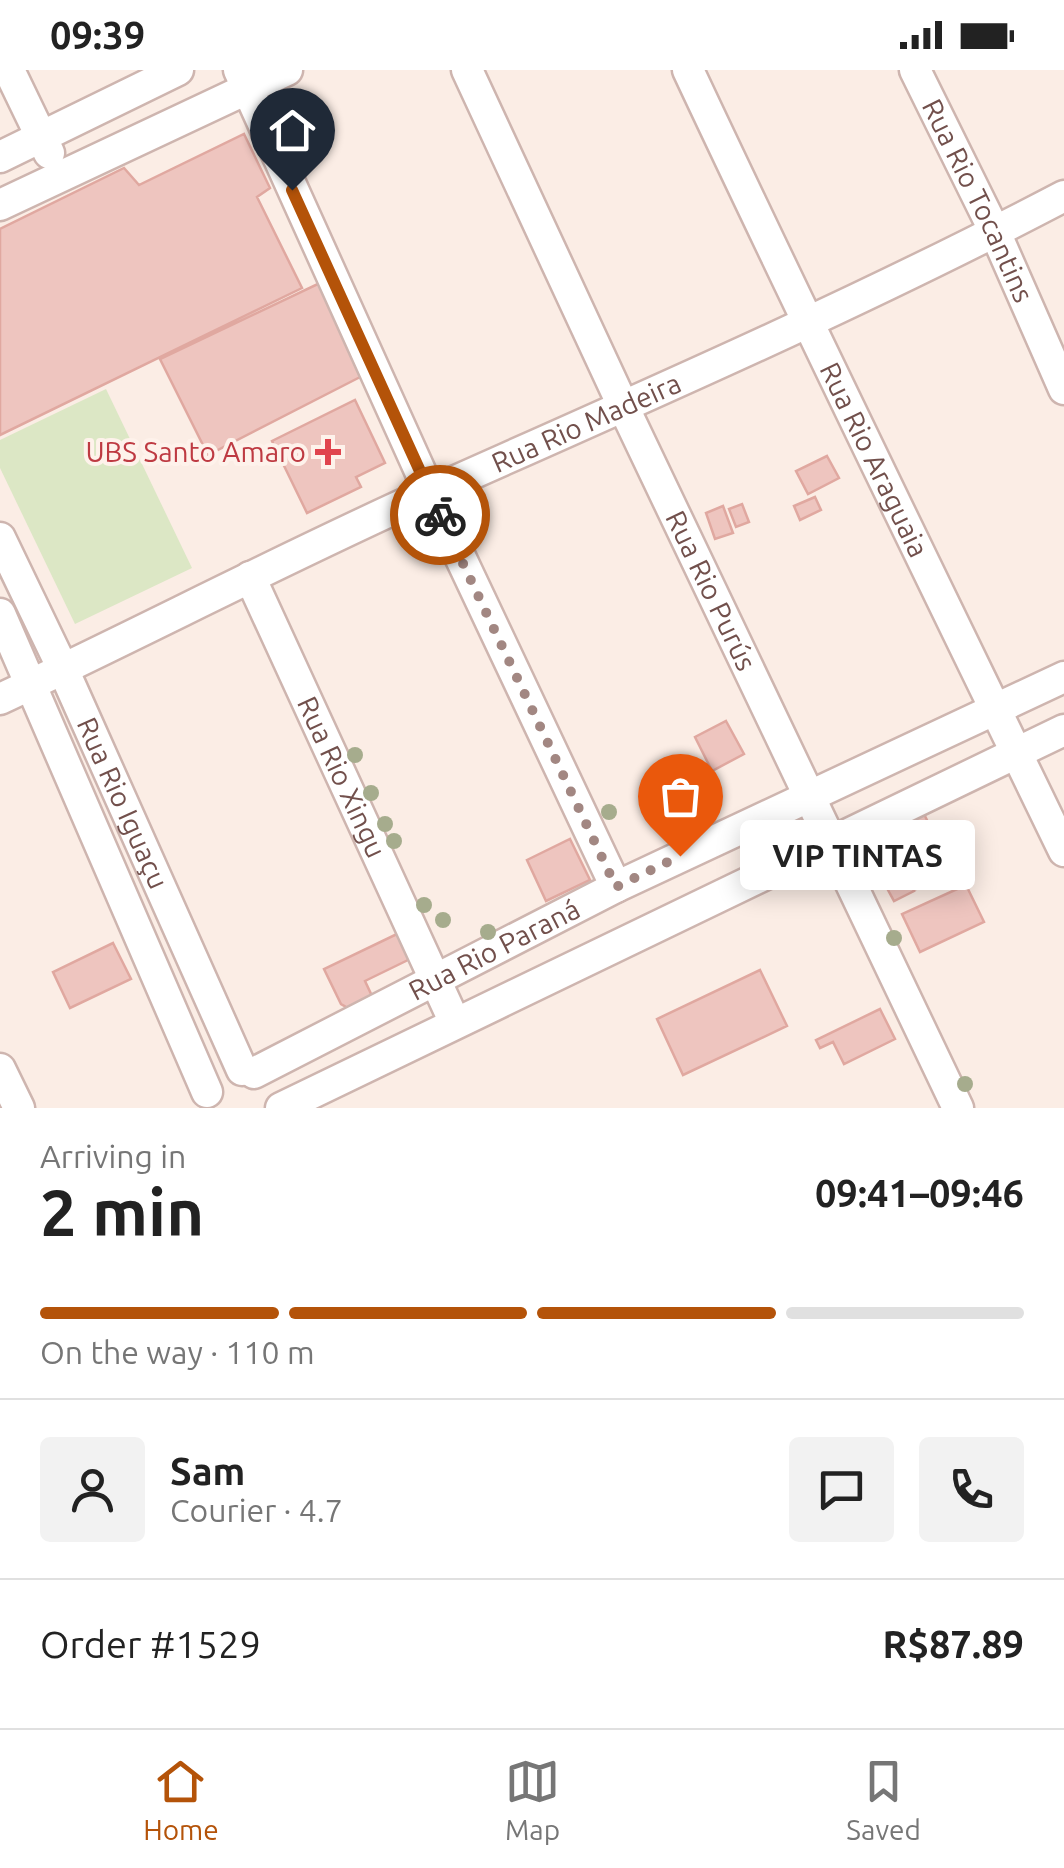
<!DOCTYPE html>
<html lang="en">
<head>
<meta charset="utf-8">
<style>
  body { margin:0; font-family:Ubuntu,sans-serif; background:#f2f2f2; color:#222; height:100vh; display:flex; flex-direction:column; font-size:38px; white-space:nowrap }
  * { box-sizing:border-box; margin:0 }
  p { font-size:32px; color:#767676 }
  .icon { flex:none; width:55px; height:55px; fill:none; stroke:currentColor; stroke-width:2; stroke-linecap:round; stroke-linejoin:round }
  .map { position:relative; height:1038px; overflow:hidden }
  .details { display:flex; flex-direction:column; background:#fff; flex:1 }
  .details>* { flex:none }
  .pin { position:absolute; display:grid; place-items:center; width:85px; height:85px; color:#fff; margin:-102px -42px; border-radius:50% 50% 50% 0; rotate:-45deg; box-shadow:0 0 10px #0007 }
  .pin .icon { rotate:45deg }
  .courier { position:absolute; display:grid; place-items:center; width:100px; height:100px; margin:-50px; border:8px solid #b45309; border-radius:50%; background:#fff; color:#222; box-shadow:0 2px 12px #0007 }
  .bubble { position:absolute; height:70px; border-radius:10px; background:#fff; box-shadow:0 5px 25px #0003; font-size:32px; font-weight:700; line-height:70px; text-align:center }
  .headline em { font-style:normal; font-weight:700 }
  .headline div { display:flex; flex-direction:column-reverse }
  .headline { display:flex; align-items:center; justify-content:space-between; height:170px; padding:0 40px }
  h1 { font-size:65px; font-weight:700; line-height:75px }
  .bar { display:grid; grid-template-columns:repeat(4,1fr); gap:15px 10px; align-content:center; height:120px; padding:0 40px }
  .bar i { height:12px; border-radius:8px; background:#e0e0e0 }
  .bar .current { background:#b45309 }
  .bar p { grid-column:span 4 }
  .line { display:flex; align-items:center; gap:25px; padding:0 40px; border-top:2px solid #e0e0e0 }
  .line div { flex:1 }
  .round { display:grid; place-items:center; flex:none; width:105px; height:105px; border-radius:10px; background:#f2f2f2 }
  .status { display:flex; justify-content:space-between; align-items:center; height:70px; padding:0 50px; background:#fff; direction:ltr }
  .status svg { height:28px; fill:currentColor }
  .tabs { display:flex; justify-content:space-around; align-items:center; height:140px; border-top:2px solid #e0e0e0; background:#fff; font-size:28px; color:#767676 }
  .tabs a { display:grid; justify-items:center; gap:5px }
  .tabs .current { color:#b45309 }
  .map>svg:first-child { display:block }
  .green { fill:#dce7c5 }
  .building { fill:#eec5bf; stroke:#e0a8a0; stroke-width:2.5 }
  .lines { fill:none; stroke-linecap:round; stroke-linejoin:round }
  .minor-casing { stroke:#ceb5af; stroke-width:35 }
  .minor { stroke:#fff; stroke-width:30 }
  .tree { fill:#a6ac8d }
  .done { stroke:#a28782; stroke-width:10; stroke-dasharray:0 18 }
  .route { stroke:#b45309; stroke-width:12 }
  .health-dot { fill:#e0444e; stroke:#fef2eb; stroke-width:4 }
  .labels { text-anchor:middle; stroke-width:8; stroke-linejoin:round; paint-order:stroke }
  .street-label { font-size:28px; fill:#72504c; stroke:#fef2eb }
  .health-label { font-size:28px; fill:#be3a42; stroke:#fef2eb; text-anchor:end }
</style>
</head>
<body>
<div class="status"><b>09:39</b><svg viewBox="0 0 49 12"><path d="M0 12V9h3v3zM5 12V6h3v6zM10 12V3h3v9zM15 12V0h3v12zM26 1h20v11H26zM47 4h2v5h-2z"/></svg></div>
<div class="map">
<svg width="1064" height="1038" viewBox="0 0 1064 1038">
  <rect width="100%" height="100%" fill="#fbede5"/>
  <path class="green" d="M106,319L192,498L75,554L0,398V370Z"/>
  <path class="building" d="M244,64L270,118L257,127L302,218L0,365V159L124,98L139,115Z
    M322,212L364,305L208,385L160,289Z
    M355,330L385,393L356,407L361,417L307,443L272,371Z
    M827,386L839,408L808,424L796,401Z
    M815,427L821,440L800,450L794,436Z
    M742,434L749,452L736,457L729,439Z
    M723,436L733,463L715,469L706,443Z
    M726,651L744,684L712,701L695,667Z
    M923,742L952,801L916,819L887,760Z
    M570,769L590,810L546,831L527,790Z
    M888,772L914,821L894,831L868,783Z
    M966,815L984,852L920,882L902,844Z
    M397,864L410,889L365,911L372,926L348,938L341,934L324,899Z
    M113,873L131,909L70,938L53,902Z
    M760,900L787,956L683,1005L657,949Z
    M880,939L895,969L844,994L833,972L820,978L816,970Z"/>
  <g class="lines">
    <defs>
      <g id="minor">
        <path d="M9,0L49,83"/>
        <path d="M239,0L430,423L616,817"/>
        <path id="s1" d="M467,0L624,338L958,1038"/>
        <path id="s2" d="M688,0C811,262 938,521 1064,781"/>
        <path id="s3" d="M915,0L995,162L1064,319"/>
        <path d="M0,87L178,0"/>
        <path d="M0,135L287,0"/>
        <path id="s4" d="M0,468L63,599L242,1000"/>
        <path id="s5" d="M250,507L455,953"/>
        <path d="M0,544L207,1022"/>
        <path id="s6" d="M0,629C145,561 286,487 431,422C644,327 858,234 1064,126"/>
        <path d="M0,999L19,1038"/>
        <path id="s7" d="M254,1003L616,817L1064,607"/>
        <path d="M281,1038L1064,660"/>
      </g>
    </defs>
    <use href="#minor" class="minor-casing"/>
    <use href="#minor" class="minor"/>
  </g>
  <g class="tree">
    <circle cx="355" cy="685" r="8"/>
    <circle cx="371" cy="723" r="8"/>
    <circle cx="609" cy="742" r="8"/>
    <circle cx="385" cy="754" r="8"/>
    <circle cx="793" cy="767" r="8"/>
    <circle cx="394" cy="771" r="8"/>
    <circle cx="424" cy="835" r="8"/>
    <circle cx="443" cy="850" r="8"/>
    <circle cx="488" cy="862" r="8"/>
    <circle cx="894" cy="868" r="8"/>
    <circle cx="965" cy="1014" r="8"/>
  </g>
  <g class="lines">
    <path class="done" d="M440,445L616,817L680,786"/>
    <path class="route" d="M292,120L440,445"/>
  </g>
  <path class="health-dot" d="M323 367h10v10h10v10h-10v10h-10v-10h-10v-10h10z"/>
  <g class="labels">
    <g class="street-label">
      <text dy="10" stroke="none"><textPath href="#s3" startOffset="145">Rua Rio Tocantins</textPath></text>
      <text dy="10" stroke="none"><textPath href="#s6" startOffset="648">Rua Rio Madeira</textPath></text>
      <text dy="10" stroke="none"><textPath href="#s2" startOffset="432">Rua Rio Araguaia</textPath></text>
      <text dy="10" stroke="none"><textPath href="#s1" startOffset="575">Rua Rio Purús</textPath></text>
      <text dy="10" stroke="none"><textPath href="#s5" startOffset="220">Rua Rio Xingu</textPath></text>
      <text dy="10" stroke="none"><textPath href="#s4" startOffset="292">Rua Rio Iguaçu</textPath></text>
      <text dy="10" stroke="none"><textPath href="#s7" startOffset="270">Rua Rio Paraná</textPath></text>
    </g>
    <g class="health-label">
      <text x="306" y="392">UBS Santo Amaro</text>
    </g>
  </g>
</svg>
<div class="pin" style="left:680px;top:786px;background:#ea580c"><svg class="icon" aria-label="bag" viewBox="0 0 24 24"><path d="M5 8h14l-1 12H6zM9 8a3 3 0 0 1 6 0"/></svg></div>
<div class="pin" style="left:292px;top:120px;background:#1f2937"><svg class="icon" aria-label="home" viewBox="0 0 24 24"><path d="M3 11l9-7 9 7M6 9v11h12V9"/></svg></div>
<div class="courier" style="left:440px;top:445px"><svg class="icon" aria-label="bike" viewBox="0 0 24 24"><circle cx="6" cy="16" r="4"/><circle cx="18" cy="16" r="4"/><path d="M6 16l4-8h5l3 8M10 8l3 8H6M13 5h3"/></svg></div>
<div class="bubble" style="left:740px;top:750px;width:235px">VIP TINTAS</div>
</div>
<section class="details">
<div class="headline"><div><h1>2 min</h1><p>Arriving in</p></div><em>09:41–09:46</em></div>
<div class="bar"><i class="current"></i><i class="current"></i><i class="current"></i><i></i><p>On the way · 110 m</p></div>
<div class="line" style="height:180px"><a class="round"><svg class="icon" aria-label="person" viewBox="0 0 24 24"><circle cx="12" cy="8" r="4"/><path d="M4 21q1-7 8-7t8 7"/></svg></a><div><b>Sam</b><p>Courier · 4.7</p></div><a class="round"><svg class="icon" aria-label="chat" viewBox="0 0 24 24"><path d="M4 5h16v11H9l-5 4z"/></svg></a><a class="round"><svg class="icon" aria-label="phone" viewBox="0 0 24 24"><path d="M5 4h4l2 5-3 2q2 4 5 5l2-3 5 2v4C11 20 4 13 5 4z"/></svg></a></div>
<div class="line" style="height:130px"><div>Order #1529</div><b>R$87.89</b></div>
</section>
<nav class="tabs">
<a class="current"><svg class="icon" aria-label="home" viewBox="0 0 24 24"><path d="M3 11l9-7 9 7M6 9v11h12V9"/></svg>Home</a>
<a><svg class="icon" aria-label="map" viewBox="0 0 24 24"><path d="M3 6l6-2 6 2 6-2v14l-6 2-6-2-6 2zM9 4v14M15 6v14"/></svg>Map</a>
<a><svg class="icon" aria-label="saved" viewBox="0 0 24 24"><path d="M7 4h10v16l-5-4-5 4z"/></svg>Saved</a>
</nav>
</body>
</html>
